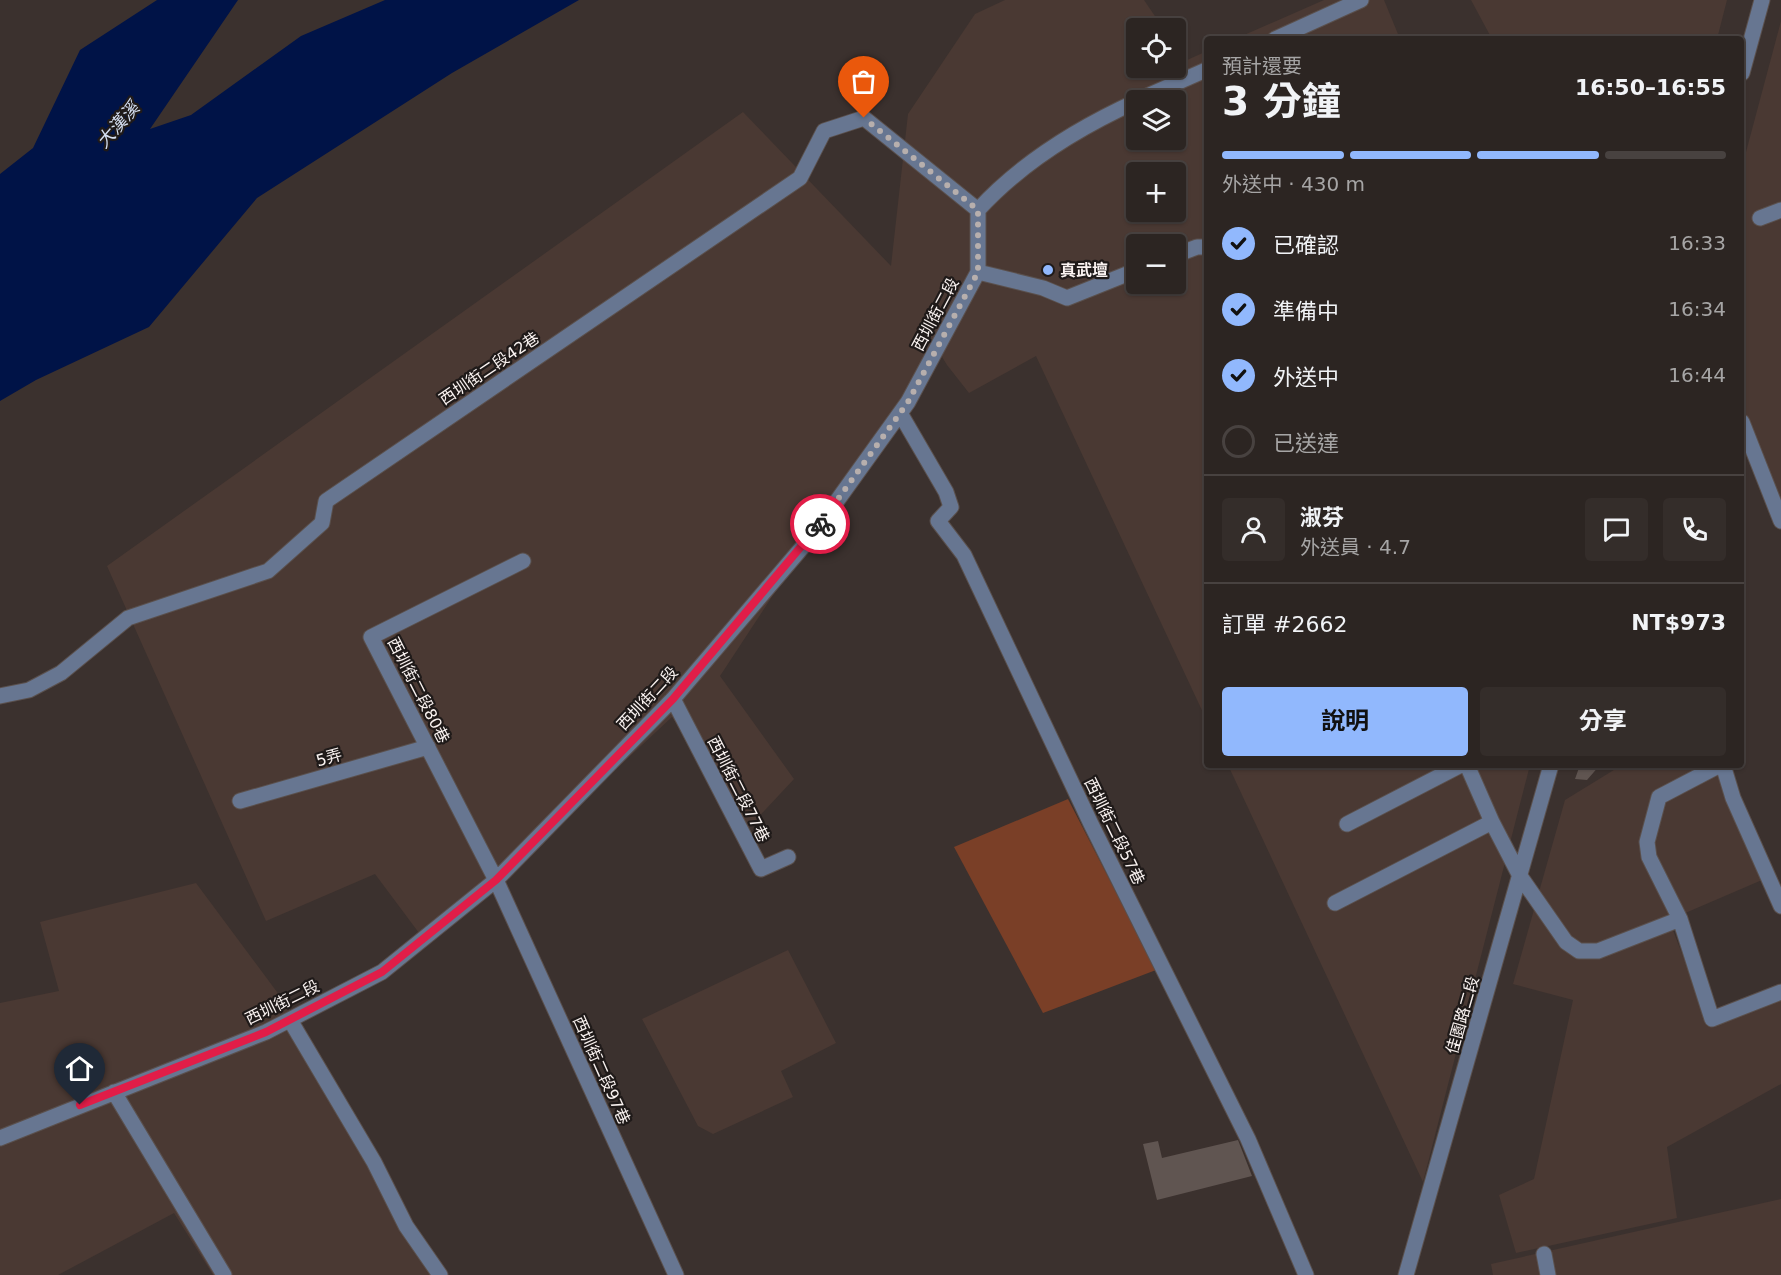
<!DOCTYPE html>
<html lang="zh-TW">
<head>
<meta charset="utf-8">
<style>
  body { margin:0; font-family:"DejaVu Sans","Noto Sans TC",sans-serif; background:#342d2a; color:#f1f3f6; height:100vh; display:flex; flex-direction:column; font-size:22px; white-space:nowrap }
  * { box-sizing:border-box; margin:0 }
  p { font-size:20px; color:#a6a5a5 }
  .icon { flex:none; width:33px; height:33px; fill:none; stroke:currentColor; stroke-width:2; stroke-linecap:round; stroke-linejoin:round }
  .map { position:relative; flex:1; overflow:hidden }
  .sheet { position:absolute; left:1204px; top:36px; width:540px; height:732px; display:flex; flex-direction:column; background:#2c2522; border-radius:6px; box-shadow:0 2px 4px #0004,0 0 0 2px #484240 }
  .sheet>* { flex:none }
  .fabs { position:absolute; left:1126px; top:18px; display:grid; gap:12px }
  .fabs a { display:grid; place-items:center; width:60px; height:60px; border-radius:6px; background:#2c2522; box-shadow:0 2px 4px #0004,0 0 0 2px #484240; font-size:30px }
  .pin { position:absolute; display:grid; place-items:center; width:51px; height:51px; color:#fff; margin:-62px -26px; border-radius:50% 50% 50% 0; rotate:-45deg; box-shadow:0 0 6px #0007 }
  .pin .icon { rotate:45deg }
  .courier { position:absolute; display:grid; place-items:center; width:60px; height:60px; margin:-30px; border:4px solid #e11d48; border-radius:50%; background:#fff; color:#222; box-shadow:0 2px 8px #0007 }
  .summary em { font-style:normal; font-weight:700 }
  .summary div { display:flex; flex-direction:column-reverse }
  .summary { display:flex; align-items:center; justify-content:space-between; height:102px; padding:0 18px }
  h1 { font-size:39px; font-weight:700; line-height:45px }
  .bar { display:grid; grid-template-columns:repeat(4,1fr); gap:9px 6px; align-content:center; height:72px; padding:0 18px }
  .bar i { height:8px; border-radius:4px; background:#484240 }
  .bar .active { background:#91b8fd }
  .bar p { grid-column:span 4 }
  .line { display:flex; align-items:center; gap:15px; padding:0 18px; border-top:2px solid #484240 }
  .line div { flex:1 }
  .round { display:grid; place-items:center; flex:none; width:63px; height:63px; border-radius:6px; background:#342d2a }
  ol { padding:0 18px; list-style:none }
  li { display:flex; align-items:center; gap:18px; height:66px }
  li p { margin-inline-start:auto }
  li .icon { padding:6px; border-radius:50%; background:#91b8fd; color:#111; stroke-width:4 }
  li:last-child { color:#a6a5a5 }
  li i { width:33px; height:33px; border:3px solid #484240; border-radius:50% }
  .button { display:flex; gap:12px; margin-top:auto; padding:12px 18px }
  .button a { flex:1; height:69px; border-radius:6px; background:#91b8fd; color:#111; font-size:24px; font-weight:700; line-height:69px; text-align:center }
  .button a+a { background:#342d2a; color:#f1f3f6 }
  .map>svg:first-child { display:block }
  .built { fill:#4a3933; fill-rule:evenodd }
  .green { fill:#7a3f27 }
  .water { fill:#001347 }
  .building { fill:#605551 }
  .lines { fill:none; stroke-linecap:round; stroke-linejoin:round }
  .minor-casing { stroke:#5a504d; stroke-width:17 }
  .minor { stroke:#677691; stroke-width:15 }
  .done { stroke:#b7afad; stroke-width:6; stroke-dasharray:0 10.8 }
  .route { stroke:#e11d48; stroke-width:8 }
  .poi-dot { fill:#91b8fd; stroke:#1f1a19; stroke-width:2 }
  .labels { text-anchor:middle; stroke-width:4.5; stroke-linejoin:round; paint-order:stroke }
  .poi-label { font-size:16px; font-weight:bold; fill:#faf3f1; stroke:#1f1a19; text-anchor:start }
  .street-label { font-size:16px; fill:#faf3f1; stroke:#1f1a19 }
  .water-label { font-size:18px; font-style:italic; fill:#d4def0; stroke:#1f1a19 }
</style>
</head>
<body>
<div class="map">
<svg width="1781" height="1275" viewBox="0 0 1781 1275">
  <rect width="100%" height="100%" fill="#3b312e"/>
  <path class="built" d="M1005,0H1144L1163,28H1137V68H1176V47L1185,61L1207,51V721L1036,356L969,393L947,365L936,347L720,676L794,779L749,827L672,717L428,945L375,874L266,921L107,566L743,112L891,266L908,114L975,14ZM1137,100H1176V140H1137ZM1137,172H1176V212H1137ZM1137,244H1176V284H1137Z
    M1324,0H1384L1400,39H1235Z
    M1471,0H1727L1717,39H1492Z
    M1781,21V518L1742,409V167Z
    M1228,765H1530L1423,1182Z
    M1622,765H1720L1762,880L1669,920L1710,1026L1781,999V1084L1667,1147L1677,1218L1516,1253L1499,1195L1534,1179L1573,1000L1513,984L1565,800Z
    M196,883L303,1027L437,1275H213L174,1213L58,1275H0V1003L59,991L40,922Z
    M788,950L836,1043L781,1071L793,1097L713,1134L698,1126L642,1019Z
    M1781,1199V1275H1493L1491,1264Z"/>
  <path class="green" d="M1068,799L1156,970L1043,1013L954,847Z"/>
  <path class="water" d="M157,0H238L150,129L191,115L301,36L385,0H579L452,73L257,198L149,327L36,380L0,401V174L33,148L80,50Z"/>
  <path class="building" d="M1580,765H1600L1587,780L1575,779Z
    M1238,1140L1252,1176L1157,1200L1143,1144L1158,1141L1162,1158Z"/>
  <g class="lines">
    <defs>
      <path id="minor" d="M1275,39L1361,0
        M1742,73L1762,0
        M1138,100L1208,69
        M1760,218L1781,210
        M1176,255L1197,247H1208
        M978,272L1043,288L1067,298L1137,270
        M900,413L946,492L951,507L938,521L964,555L1091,824L1248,1139L1306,1275
        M1742,422L1781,521
        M523,561L371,637L496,880L676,1275
        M0,696L29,690L61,673L128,618L268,571L322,523L326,501L800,178L824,131L864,118L978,210
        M673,699L761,869L788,857
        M1467,765L1492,822L1520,876L1566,942L1579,951H1598L1680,919
        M1720,765L1659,797L1647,842L1649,857L1680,919L1712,1019L1781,992
        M1723,765L1733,798L1781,906
        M240,801L428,747
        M1347,824L1461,765
        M1335,903L1492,822
        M290,1020L374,1162L406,1226L440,1275
        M114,1092L224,1275
        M0,1138L266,1032L382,972L496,880L673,699L811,537L908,402L978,272V210C1020,164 1080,127 1137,101
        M1544,1254L1548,1275
        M1406,1275L1551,765"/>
    </defs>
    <use href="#minor" class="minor-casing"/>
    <use href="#minor" class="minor"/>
  </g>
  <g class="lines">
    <path class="done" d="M820,524L908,402L978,272V210L864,118"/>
    <path class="route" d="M80,1105L266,1032L382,972L496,880L673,699L820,524"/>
  </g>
  <circle class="poi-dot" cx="1048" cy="270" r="6"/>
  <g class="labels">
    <g class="poi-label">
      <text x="1060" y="276">真武壇</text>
    </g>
    <g class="street-label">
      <text transform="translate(935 314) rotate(-62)" y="6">西圳街二段</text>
      <text transform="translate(489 368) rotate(-34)" y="6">西圳街二段42巷</text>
      <text transform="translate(419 690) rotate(63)" y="6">西圳街二段80巷</text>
      <text transform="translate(647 698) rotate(-47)" y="6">西圳街二段</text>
      <text transform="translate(329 757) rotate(-16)" y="6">5弄</text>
      <text transform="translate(739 789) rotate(63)" y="6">西圳街二段77巷</text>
      <text transform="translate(1115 831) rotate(64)" y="6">西圳街二段57巷</text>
      <text transform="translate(282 1002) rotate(-26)" y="6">西圳街二段</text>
      <text transform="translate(1462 1015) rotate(-74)" y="6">佳園路二段</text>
      <text transform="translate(602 1070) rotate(66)" y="6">西圳街二段97巷</text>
    </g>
    <g class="water-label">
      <text transform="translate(118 125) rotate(-49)" y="6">大漢溪</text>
    </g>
  </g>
</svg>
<div class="fabs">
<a><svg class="icon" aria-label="locate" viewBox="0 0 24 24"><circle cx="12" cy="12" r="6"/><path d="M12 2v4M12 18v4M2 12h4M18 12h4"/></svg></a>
<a><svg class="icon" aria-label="layers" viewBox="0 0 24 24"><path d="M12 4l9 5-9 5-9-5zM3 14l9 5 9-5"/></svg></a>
<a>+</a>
<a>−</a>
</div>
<div class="pin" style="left:864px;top:118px;background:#ea580c"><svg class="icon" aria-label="bag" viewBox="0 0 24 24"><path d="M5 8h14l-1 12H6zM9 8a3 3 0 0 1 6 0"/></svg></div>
<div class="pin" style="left:80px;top:1105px;background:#1f2937"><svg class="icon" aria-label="home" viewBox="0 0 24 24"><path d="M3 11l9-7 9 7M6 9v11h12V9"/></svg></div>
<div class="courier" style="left:820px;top:524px"><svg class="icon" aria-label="bike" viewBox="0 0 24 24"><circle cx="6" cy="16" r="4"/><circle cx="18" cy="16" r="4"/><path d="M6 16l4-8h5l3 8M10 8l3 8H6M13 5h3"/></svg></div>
<section class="sheet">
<div class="summary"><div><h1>3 分鐘</h1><p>預計還要</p></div><em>16:50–16:55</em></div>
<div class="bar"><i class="active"></i><i class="active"></i><i class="active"></i><i></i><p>外送中 · 430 m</p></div>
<ol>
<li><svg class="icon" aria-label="check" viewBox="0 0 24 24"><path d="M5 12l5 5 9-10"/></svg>已確認<p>16:33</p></li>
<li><svg class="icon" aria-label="check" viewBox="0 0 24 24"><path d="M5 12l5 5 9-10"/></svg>準備中<p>16:34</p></li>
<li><svg class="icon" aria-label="check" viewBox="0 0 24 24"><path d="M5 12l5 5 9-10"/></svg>外送中<p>16:44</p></li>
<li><i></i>已送達</li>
</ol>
<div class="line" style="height:108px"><a class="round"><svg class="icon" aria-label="person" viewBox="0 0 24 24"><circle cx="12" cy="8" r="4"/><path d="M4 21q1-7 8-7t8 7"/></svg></a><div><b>淑芬</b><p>外送員 · 4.7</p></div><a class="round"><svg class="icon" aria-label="chat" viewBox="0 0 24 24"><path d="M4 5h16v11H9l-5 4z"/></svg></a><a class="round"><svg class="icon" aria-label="phone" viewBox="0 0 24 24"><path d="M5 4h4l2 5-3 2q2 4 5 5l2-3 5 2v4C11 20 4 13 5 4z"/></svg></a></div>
<div class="line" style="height:78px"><div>訂單 #2662</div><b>NT$973</b></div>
<div class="button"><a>說明</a><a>分享</a></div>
</section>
</div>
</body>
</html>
